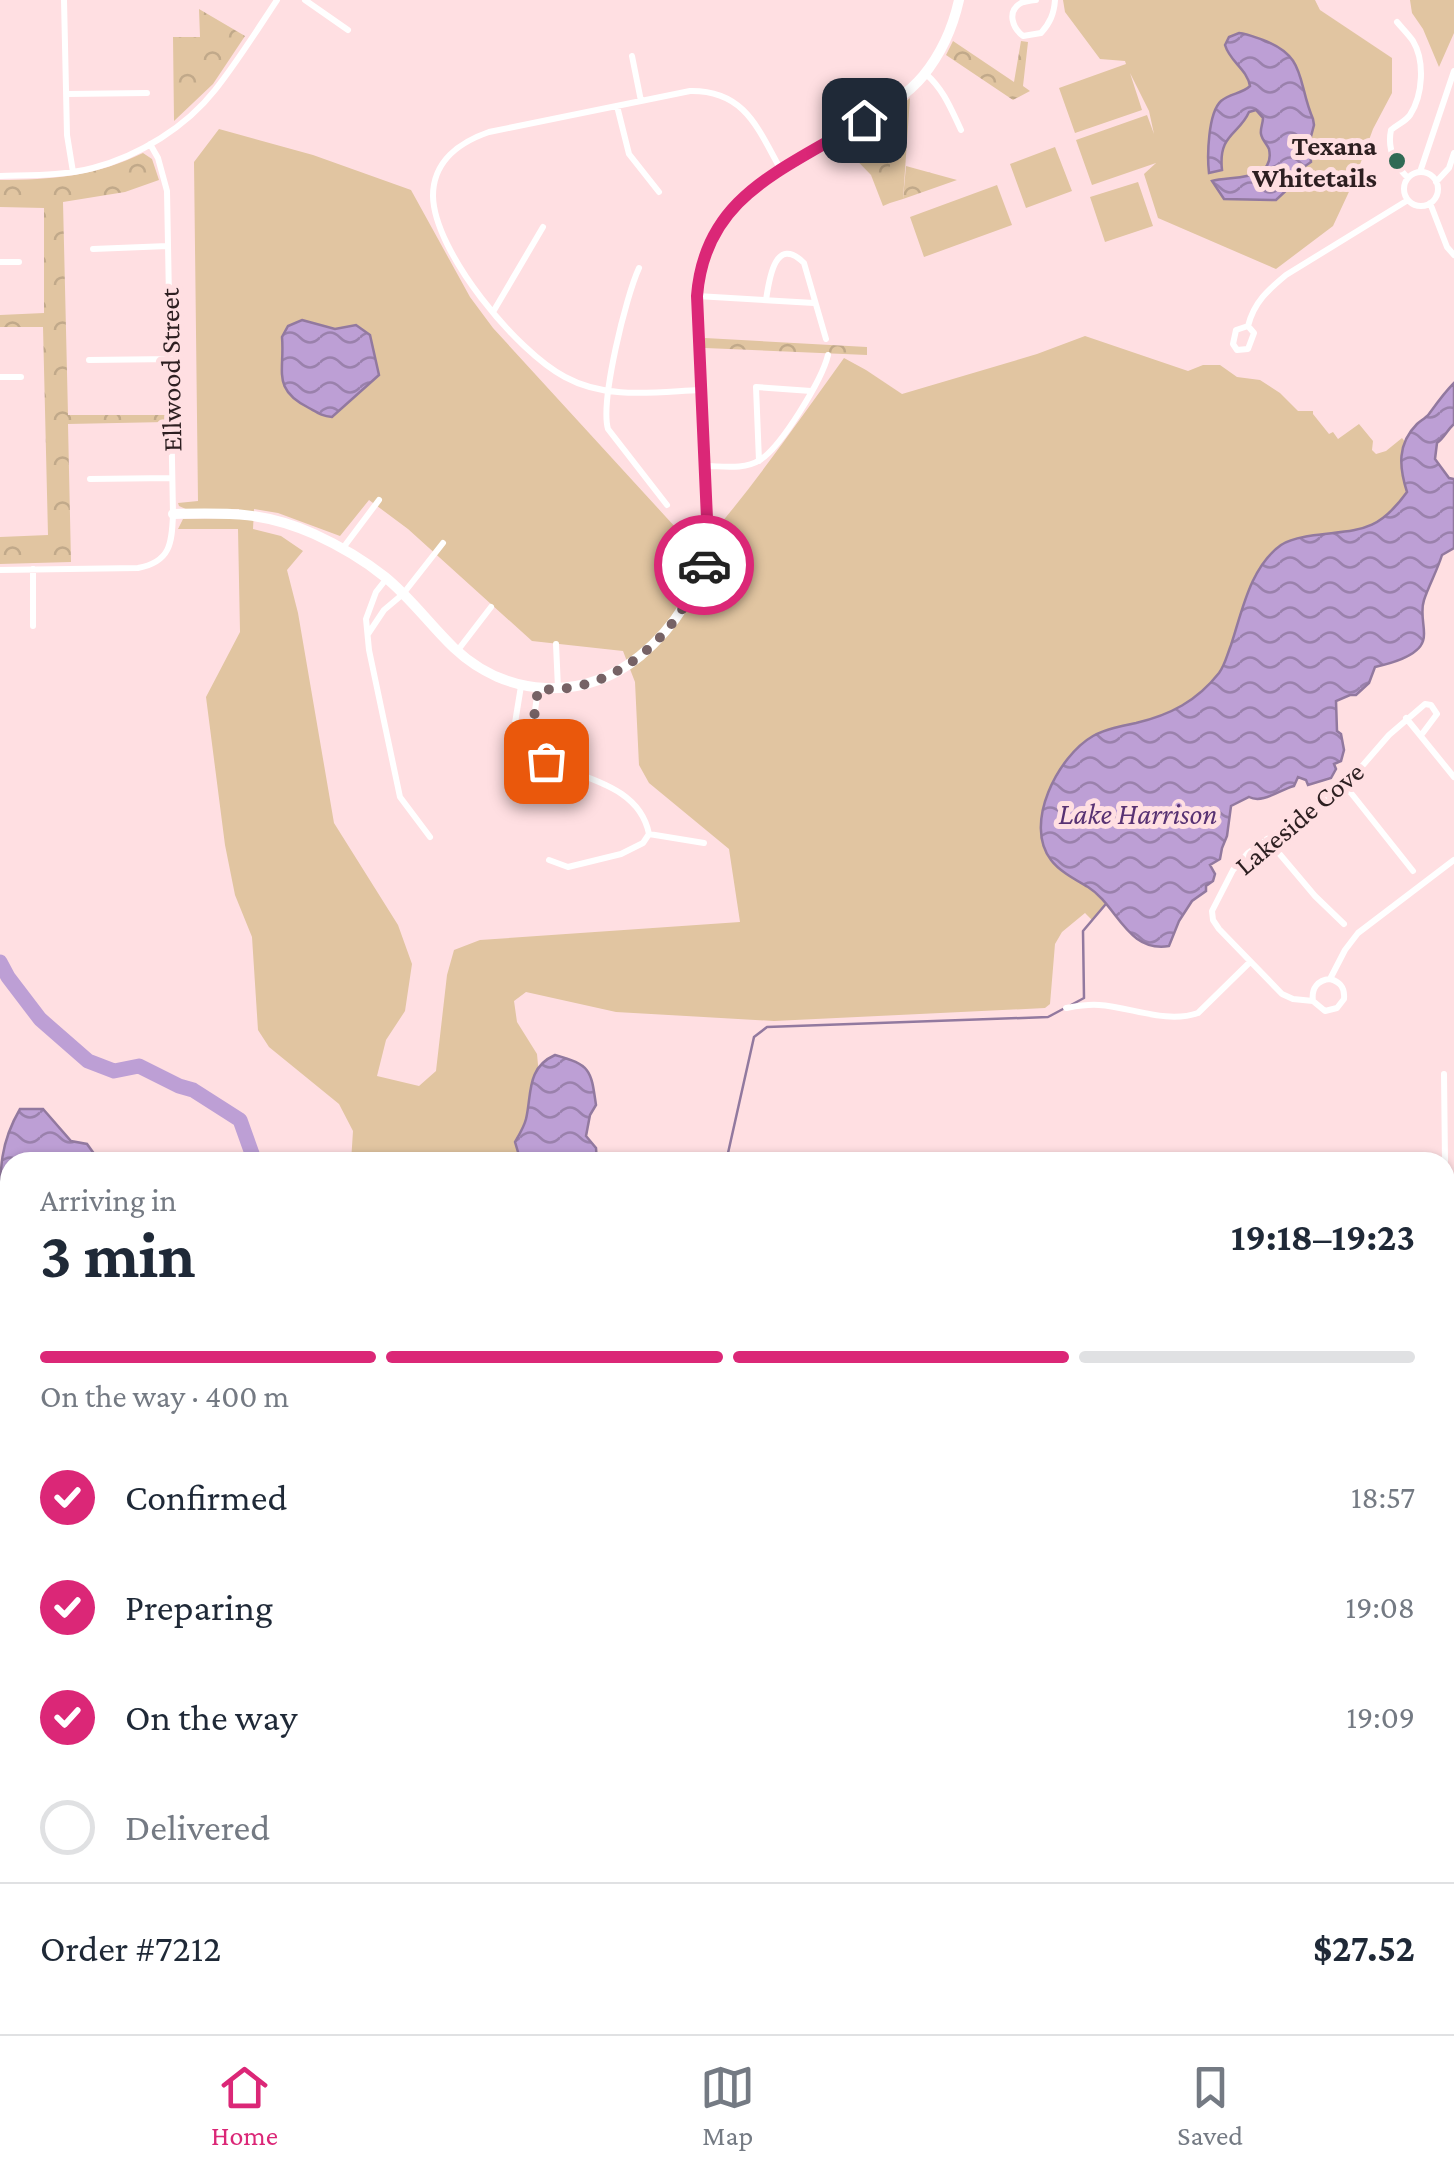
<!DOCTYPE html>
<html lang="en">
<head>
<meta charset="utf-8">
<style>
  body { margin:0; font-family:"Crimson Pro",serif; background:#f2f2f3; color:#1f2937; height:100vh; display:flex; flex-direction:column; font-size:38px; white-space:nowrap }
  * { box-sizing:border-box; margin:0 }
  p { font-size:32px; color:#747a83 }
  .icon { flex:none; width:55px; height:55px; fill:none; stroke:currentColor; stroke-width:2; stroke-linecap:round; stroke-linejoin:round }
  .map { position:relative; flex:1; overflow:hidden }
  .panel { position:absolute; left:0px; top:1152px; width:1455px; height:882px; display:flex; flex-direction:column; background:#fff; border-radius:30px 30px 0 0; box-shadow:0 2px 8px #0004 }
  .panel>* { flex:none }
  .pin { position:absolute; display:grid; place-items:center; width:85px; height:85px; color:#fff; margin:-42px; border-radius:20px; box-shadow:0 5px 15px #0006 }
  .courier { position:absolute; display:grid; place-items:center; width:100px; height:100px; margin:-50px; border:8px solid #db2777; border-radius:50%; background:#fff; color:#222; box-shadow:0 2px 12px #0007 }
  .summary em { font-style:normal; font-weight:700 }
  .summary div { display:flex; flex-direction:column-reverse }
  .summary { display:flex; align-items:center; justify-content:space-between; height:170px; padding:0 40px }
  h1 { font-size:65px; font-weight:700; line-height:75px }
  .bar { display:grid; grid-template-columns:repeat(4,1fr); gap:15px 10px; align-content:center; height:120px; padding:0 40px }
  .bar i { height:12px; border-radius:8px; background:#e0e1e3 }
  .bar .current { background:#db2777 }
  .bar p { grid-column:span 4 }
  .line { display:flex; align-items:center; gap:25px; padding:0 40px; border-top:2px solid #e0e1e3 }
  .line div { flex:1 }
  ol { padding:0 40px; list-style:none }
  li { display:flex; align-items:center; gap:30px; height:110px }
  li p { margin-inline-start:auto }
  li .icon { padding:10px; border-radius:50%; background:#db2777; color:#fff; stroke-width:4 }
  li:last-child { color:#747a83 }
  li i { width:55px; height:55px; border:5px solid #e0e1e3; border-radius:50% }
  .tab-bar { display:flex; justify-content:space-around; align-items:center; height:140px; border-top:2px solid #e0e1e3; background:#fff; font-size:28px; color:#747a83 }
  .tab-bar a { display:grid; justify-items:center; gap:5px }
  .tab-bar .current { color:#db2777 }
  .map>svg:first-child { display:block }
  .green { fill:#e1c5a1; fill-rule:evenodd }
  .forest { fill:url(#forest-crowns) }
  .water { fill:url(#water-waves); stroke:#92799f; stroke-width:2.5 }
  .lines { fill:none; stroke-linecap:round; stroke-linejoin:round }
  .stream { stroke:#92799f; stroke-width:2.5 }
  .river { stroke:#bd9fd5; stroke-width:15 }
  .street { stroke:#fff; stroke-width:6 }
  .secondary { stroke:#fff; stroke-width:10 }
  .done { stroke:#766265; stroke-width:10; stroke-dasharray:0 18 }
  .route { stroke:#db2777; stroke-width:12 }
  .poi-dot { fill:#306a54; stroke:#ffdfe2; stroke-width:4 }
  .labels { text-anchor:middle; stroke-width:10; stroke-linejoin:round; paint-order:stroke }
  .poi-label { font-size:28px; font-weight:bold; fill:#2d1f21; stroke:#ffdfe2; text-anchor:end }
  .street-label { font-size:28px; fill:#2d1f21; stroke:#ffdfe2 }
  .water-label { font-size:30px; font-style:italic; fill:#583273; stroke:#ffdfe2 }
</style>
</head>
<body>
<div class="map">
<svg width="1454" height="2034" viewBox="0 0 1454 2034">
  <defs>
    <pattern id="forest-crowns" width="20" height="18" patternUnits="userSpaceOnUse" patternTransform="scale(2.5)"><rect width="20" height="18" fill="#e1c5a1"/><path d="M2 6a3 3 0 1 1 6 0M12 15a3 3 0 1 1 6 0" fill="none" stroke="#c1a98a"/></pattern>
    <pattern id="water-waves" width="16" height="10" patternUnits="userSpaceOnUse" patternTransform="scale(2.5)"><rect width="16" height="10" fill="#bd9fd5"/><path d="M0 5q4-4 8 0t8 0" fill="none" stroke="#9a81ac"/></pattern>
  </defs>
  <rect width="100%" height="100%" fill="#ffdfe2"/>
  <path class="green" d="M1063,0H1315L1320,10L1392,58V93L1373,129L1354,181L1333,226L1276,269L1158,218L1144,174L1156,163L1092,185L1076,140L1147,115L1154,134L1149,111L1130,73L1142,110L1075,133L1059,88L1126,64L1125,61L1100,59L1065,12Z
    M1410,0H1454V33L1439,67L1423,29L1412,13Z
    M910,98L903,199L890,203V114Z
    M219,129L313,155L411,190L470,297L493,328L687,540L699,549C752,489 797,423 844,358L866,370L902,394L1037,354L1085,336L1188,371L1203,365H1220L1237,377L1260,380L1280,393L1298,411H1313V414L1329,434L1333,432L1338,439L1359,424L1373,441L1372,450L1376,454L1386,451L1402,438L1422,464L1426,477L1214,775L1092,920L1085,913L1062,932L1055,944L1050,1004L1045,1008L774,1021L616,1012L526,992L514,1001L517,1022L537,1054L547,1162H351L353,1131L339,1104L269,1047L258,1030L252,937L235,895L225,845L206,697L240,632L238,529H178L183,519L238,518L239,509L188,510L179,506L178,503L198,501L194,162ZM369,500L408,529L532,641L623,651L635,682L639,765L649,783L729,849L740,922L480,940L454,950L447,975L436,1071L419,1086L377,1076L386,1040L405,1011L412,964L398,925L334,823L298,613L287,570L303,551L281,536L253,529L254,509L278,513L340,536Z
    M1055,147L1072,191L1026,208L1010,164Z
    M1138,182L1153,226L1105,242L1090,197Z
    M997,185L1012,225L924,257L910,217Z
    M439,2025H790V2034H439Z"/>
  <path class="forest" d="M199,9L245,36L213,84L174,121L173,37H200Z
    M953,41L1014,82L1021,41L1028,42L1023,86L1030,91L1013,100L946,55Z
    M890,114V203L883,206L871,175L842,145Z
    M143,153L152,159L159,180L125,192L63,202L68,415H166V422L68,424L71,562L0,564V537L48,535L43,327H0V315L44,313V208L0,207V180C51,180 96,176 143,153Z
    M906,166L957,180L903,199Z
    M705,338L867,347V355L705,348Z
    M790,2025H934L931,2034H790Z"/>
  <path class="water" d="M1239,33C1248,34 1254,37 1263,40C1307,56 1297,82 1313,119L1314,125L1309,144L1311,162L1298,171L1291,186L1276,200L1224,199L1212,181C1230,175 1276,183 1269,149C1267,144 1262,140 1261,134C1260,129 1263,123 1263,118L1256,110L1249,112C1239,135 1218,134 1222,170L1209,173C1207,156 1208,113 1221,101C1230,93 1242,94 1250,86C1247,69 1230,62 1225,45L1229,37Z
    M302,320L335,329L356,325L370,335L379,375L332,417C322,416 318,413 309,408C271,389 285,371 282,337L288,326Z
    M1454,383V424C1447,430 1445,437 1437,443L1435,459L1449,478L1454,479V548L1442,555C1437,571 1429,585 1424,600C1419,615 1427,631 1423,641C1418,657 1388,664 1375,667L1369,683L1356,695H1350L1336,701L1337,731L1341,734L1344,750L1341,761L1334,764L1336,769L1331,778L1308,785L1306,780L1298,777L1294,786C1279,790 1263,804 1249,797L1231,806L1227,836L1222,848L1220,859L1210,865L1215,874L1213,881L1206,886V891L1192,901L1179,921L1169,946C1127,953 1117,905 1088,887C1076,880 1059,871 1051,860C1023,824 1058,756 1093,736C1106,729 1121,726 1136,723C1170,715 1197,701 1219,673C1225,665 1227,655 1231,645C1242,612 1250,567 1281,545C1290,539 1299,538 1309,536C1358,529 1376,535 1407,492C1399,467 1397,444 1417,424C1420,421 1426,418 1429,414C1437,403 1444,393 1454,383Z
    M555,1055C591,1065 591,1070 596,1105L590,1115L586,1136L596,1148L597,1162H521L515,1142C519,1135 524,1127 526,1119C532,1094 526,1068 555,1055Z
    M20,1109H43L71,1141L87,1144L100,1162H10V1203L0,1208C0,1169 0,1143 20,1109Z
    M947,2025H1074V2034H946Z"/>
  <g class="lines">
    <path class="stream" d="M1071,1005L1084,998L1083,931L1105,905
      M726,1162L754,1037L767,1027L1048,1017L1063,1009"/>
    <path class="river" d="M0,962L8,977L40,1019L88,1061L114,1071L139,1066L179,1086L193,1090L240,1120L255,1162
      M905,2034L908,2025"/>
    <path class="street" d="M64,0L67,135L73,172
      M305,0L348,30
      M1036,0C1034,0 1023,2 1021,3C1006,12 1013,28 1023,36L1041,33C1050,23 1054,14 1055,0
      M1397,22C1402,28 1409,35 1413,41C1425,61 1423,95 1410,115C1406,121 1397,125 1391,130C1387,149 1394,164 1408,178
      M632,56L641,101
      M926,74C944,90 951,109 961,130
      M67,94L147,93
      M617,106L629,154L659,192
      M1420,172L1454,71
      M1404 189a17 17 0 1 1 34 0a17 17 0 1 1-34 0Z
      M0,176C30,175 63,176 93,168C139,156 186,127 215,90C238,61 257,30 277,0
      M1436,182L1449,168L1454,153
      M1430,203L1447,247L1454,255
      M93,249L168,246
      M0,262H19
      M639,268C626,296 600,401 608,429L667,505
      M697,296L814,303
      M766,300C769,280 775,234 804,263L826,339
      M493,312L543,227
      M1248,326L1236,330L1233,344L1237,350L1248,349L1254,333L1248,326C1254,302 1268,290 1286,275L1408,200
      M89,360L172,359
      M0,377H21
      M700,390C655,392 607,400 565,377C517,352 434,252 433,196C433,161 460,142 489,132L690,91C745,90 758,129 781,170
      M759,461L756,387L811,391
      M705,466C722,466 744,470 760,460C781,447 822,380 828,355
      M90,479L171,478
      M343,548L379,500
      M0,570L138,568C170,562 172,544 173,514L167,191L158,158L150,144
      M387,578L376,592L366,619L369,650L400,797L430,837
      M33,626V569
      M368,634L384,610L403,594L443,543
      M556,644L558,688
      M458,650L491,607
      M521,686L515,723L518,744C530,750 540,758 552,764C590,780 640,788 649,834L643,843L621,854L568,867L549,860
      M1406,718L1454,777
      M533,750V725L538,689
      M1344,787L1351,793L1413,871
      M649,834L704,843
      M1267,839L1315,896L1344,924
      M1330,979C1341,982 1345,988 1344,999L1337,1008L1325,1011L1313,1001C1311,988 1318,980 1330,979L1345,950L1358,933L1454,860
      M1313,1001L1293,999L1282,994L1219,929L1213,920L1212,911L1233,870L1248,853L1344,787L1389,735L1425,704L1431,705L1437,714L1422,734
      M1066,1008C1077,1006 1087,1004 1099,1005C1131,1007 1166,1024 1198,1013L1250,962
      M1444,1074L1445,1162
      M1445,1180V1184L1454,1185
      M1445,1285H1454
      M1446,1559L1454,1539
      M0,1695H10
      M0,1960L10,1959
      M235,2034L238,2025
      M256,2034L257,2025
      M361,2034L362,2025"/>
    <path class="secondary" d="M173,514C228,513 262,511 314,534C338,545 364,560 385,577C411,598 430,625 454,648C507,698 583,702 640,656C674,628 703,585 708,541L697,296C704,215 751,187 816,150C834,140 851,129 868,118C888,106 908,94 923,76C941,54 953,27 959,0
      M1445,1677L1454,1682
      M0,1839H10"/>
  </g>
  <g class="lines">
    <path class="done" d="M546,761L533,752V725L538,689C615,695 680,634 704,565"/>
    <path class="route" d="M704,565L708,541L697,296C705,193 788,169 864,120"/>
  </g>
  <circle class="poi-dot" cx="1397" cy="161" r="10"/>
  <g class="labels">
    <g class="poi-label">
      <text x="1377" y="155">Texana<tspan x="1377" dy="32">Whitetails</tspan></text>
    </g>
    <g class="street-label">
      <text transform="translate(170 370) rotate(-91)" y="10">Ellwood Street</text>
      <text transform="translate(1299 818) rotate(-40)" y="10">Lakeside Cove</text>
    </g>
    <g class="water-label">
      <text x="1138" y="824">Lake Harrison</text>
    </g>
  </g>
</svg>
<div class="pin" style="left:546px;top:761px;background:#ea580c"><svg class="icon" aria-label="bag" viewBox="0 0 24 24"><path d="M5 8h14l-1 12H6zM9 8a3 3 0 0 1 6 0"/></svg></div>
<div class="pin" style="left:864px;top:120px;background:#1f2937"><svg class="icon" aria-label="home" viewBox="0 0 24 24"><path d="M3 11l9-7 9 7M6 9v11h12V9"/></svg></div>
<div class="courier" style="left:704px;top:565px"><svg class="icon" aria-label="car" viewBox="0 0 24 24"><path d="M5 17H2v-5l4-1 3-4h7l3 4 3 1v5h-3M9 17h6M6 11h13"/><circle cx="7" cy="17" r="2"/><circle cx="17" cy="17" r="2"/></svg></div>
<section class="panel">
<div class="summary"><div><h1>3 min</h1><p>Arriving in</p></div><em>19:18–19:23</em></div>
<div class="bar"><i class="current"></i><i class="current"></i><i class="current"></i><i></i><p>On the way · 400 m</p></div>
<ol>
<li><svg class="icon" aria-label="check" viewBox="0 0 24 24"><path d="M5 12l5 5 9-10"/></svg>Confirmed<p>18:57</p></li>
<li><svg class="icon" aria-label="check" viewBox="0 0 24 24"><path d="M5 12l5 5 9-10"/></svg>Preparing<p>19:08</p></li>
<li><svg class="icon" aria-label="check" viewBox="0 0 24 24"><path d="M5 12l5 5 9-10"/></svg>On the way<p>19:09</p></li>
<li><i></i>Delivered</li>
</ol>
<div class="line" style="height:130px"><div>Order #7212</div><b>$27.52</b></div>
</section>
</div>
<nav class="tab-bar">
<a class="current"><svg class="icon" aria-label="home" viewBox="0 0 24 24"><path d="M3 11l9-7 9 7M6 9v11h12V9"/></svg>Home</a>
<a><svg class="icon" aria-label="map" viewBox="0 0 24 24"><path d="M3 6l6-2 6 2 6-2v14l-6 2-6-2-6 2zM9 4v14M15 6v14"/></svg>Map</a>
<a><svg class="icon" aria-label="saved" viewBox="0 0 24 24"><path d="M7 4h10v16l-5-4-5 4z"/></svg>Saved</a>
</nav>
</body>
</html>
